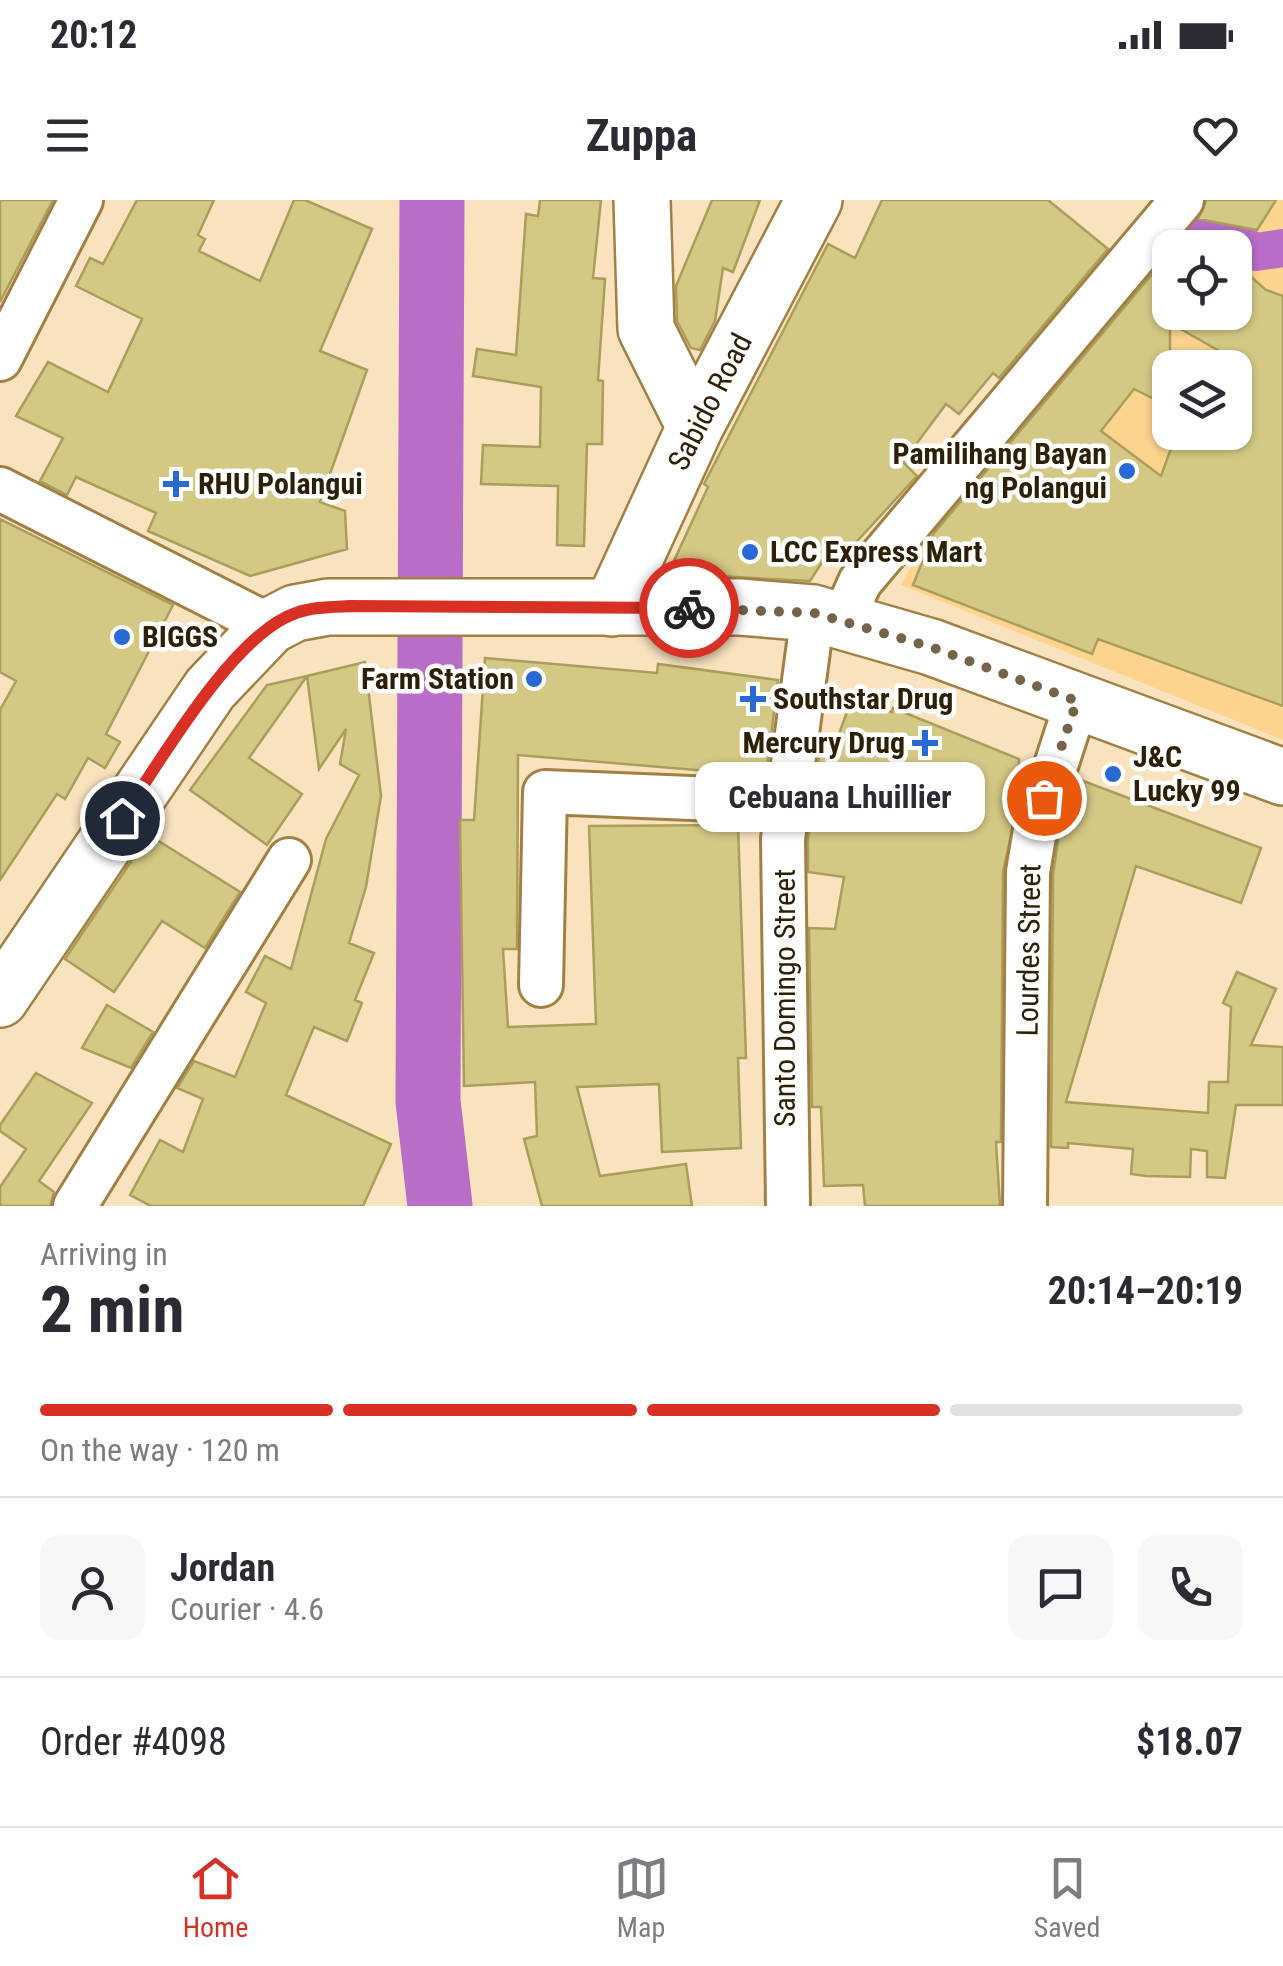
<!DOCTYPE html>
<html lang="en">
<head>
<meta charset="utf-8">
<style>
  body { margin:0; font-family:"Roboto Condensed",sans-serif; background:#f7f7f7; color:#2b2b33; height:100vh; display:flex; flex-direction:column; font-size:38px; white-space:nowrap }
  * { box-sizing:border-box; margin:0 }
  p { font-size:32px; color:#7c7c81 }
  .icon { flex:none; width:55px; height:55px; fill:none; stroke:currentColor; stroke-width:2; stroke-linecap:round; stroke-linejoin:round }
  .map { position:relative; height:1006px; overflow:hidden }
  .sheet { display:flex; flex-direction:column; background:#fff; flex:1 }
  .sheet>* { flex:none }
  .tools { position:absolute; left:1152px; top:30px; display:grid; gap:20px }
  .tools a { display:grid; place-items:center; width:100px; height:100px; border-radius:20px; background:#fff; box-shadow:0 2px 8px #0004; font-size:50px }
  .pin { position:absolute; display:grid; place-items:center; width:85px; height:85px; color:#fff; margin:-42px; border:5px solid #fff; border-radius:50%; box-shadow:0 2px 10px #0007 }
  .courier { position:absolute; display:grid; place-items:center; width:100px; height:100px; margin:-50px; border:8px solid #d93025; border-radius:50%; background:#fff; color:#222; box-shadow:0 2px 12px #0007 }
  .bubble { position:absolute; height:70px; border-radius:20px; background:#fff; box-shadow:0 2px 8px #0004; font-size:32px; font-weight:700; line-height:70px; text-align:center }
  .headline em { font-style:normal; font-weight:700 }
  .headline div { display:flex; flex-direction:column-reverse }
  .headline { display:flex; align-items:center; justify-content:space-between; height:170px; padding:0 40px }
  h1 { font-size:65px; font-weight:700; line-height:75px }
  .bar { display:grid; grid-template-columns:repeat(4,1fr); gap:15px 10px; align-content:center; height:120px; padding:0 40px }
  .bar i { height:12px; border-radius:8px; background:#e1e1e2 }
  .bar .on { background:#d93025 }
  .bar p { grid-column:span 4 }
  .line { display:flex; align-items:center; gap:25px; padding:0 40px; border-top:2px solid #e1e1e2 }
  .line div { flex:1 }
  .round { display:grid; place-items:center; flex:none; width:105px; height:105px; border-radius:20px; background:#f7f7f7 }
  .status { display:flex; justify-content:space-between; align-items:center; height:70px; padding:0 50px; background:#fff; direction:ltr }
  .status svg { height:28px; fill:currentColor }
  header { display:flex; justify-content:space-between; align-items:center; height:130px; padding:0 40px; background:#fff; font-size:45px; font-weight:700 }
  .menu { display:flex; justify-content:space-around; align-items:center; height:140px; border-top:2px solid #e1e1e2; background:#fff; font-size:28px; color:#7c7c81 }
  .menu a { display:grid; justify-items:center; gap:5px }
  .menu .on { color:#d93025 }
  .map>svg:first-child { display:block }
  .built { fill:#fdd48e; fill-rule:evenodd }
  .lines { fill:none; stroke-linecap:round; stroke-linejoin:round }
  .canal { stroke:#b86dc7; stroke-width:38 }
  .river { stroke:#b86dc7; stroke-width:65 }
  .building { fill:#d4c984; stroke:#a99e5b; stroke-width:2.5; fill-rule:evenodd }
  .street-casing { stroke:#a28043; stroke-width:48 }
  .secondary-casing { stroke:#a28043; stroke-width:60 }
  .street { stroke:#fff; stroke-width:42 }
  .secondary { stroke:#fff; stroke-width:55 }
  .done { stroke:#756447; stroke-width:10; stroke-dasharray:0 18 }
  .route { stroke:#d93025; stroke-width:12 }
  .poi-dot { fill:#2969d6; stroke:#fff; stroke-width:4 }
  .labels { text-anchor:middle; stroke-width:9; stroke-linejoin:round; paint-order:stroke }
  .street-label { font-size:30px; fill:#2e2006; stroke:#fff }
  .poi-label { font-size:30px; font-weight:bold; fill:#2e2006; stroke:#fff; text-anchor:start }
</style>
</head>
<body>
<div class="status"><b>20:12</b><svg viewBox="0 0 49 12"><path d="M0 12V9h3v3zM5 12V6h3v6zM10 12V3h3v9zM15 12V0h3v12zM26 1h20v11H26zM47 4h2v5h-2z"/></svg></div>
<header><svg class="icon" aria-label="menu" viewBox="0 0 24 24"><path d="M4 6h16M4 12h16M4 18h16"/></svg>Zuppa<svg class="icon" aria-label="heart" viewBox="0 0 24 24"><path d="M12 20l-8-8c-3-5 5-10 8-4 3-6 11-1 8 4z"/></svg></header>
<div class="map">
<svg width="1283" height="1006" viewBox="0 0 1283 1006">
  <rect width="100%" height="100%" fill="#f9e3bf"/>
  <path class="built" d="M1190,0H1283V540L901,385L941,309ZM1170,48H1235V112H1170ZM1170,168H1235V232H1170Z"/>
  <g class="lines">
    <path class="canal" d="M1157,41L1179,14L1256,52L1283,48"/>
    <path class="river" d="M432,0L428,901L440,1006"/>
  </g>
  <path class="building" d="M0,0H53L0,102Z
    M137,0H214L198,35L205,39L199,51L260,81L294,0H305L372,29L320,151L367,170L320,302L345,311L347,349L250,376L148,331L156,313L76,277L67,295L40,281L63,238L16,216L48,162L108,192L142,119L76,86L90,58L103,64Z
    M540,0H601L593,78L605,79L598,180L603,181L602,244H587L584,346L557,345L558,286L481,284L483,245L540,247L541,187L473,176L477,149L516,155L526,14L538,16Z
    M712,0H760L733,72L723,68L715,121L700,150L691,148L677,121L676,86Z
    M882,0H1048L1108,49L999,178L993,173L959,214L946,204L903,262L917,276L849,350L837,339L810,381L718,376L673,363L708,287L704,284L828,44L855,58Z
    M1206,0H1276L1257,30L1198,19Z
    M1170,53V112H1235V63L1266,90L1283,96V506L1098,439L1092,454L913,385L934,333ZM1170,123L1235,160V232H1177L1161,276L1101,231L1134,189L1170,207Z
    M0,319L173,405L106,534L120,542L105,568L88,558L65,599L57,594L0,680V510L16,481L0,472Z
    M485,458L657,473L658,464L778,480L766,576L518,555L517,749H503L508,827L596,824L589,626L738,625L746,858H738L741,948L662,952L659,884L577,887L600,976L686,964L692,1006H542L524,939L537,936L535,882L464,886L460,620H474Z
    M365,462L381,596L366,687L349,743L374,753L355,800L362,803L347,841L314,827L286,895L391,944L363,1006H151L130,995L160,940L183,952L203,899L177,888L194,861L235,877L266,803L246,792L265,756L291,769L326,639L359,575L340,564L346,529L319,569L307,476Z
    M307,476L249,558L302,594L267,645L190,590L267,485Z
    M852,498L892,512L893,508L1019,559L1018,603L1003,672L1001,942H996L1000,1006H865L863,985L824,986L821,907H812L809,728L835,729L844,677L808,672V640L811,618L853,616L854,594L815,589L821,540L835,545Z
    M1078,579L1261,648L1241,703L1136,666L1066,902L1208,913L1209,882H1228L1231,807L1223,803L1237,772L1276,789L1251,845L1283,847V905H1236L1225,978L1207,977V951L1191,949L1190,977L1146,976L1131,974L1133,949L1068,943V948L1051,947L1053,674L1059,636Z
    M149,635L240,692L205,748L162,721L114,792L65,759Z
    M107,805L153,832L131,868L82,848Z
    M36,873L92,903L39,981L54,992L50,1006H0V987L26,949L0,931V925Z"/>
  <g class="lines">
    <defs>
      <path id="street" d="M0,159L81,0
        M0,289L270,426
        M842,422L860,382L1182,0
        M541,785L545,592L786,602
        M75,1006L289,660
        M788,1006L783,639L813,413
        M1025,1006L1028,672L1035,630L1077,501"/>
      <path id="secondary" d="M642,0L646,129L695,227
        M612,408L695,227L814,0
        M0,799L210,489L270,426L295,413L328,407H740L813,413L931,447L1283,577"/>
    </defs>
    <use href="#street" class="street-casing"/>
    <use href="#secondary" class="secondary-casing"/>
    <use href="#street" class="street"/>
    <use href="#secondary" class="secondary"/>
  </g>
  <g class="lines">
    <path class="done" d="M689,408L814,413L931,447L1077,501L1044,598"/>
    <path class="route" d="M122,618C159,563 233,434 296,413C312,407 332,407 350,406L689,408"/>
  </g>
  <g class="poi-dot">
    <circle cx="1127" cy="271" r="10"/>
    <path d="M171 269h10v10h10v10h-10v10h-10v-10h-10v-10h10z"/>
    <circle cx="750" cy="352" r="10"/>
    <circle cx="122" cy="437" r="10"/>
    <circle cx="534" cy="479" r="10"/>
    <path d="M748 484h10v10h10v10h-10v10h-10v-10h-10v-10h10z"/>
    <path d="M920 528h10v10h10v10h-10v10h-10v-10h-10v-10h10z"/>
    <circle cx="1113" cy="574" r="10"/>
  </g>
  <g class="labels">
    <g class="street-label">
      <text transform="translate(710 202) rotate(-63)" y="10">Sabido Road</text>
      <text transform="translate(1029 750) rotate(-89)" y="10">Lourdes Street</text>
      <text transform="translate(785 798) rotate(-90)" y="10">Santo Domingo Street</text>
    </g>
    <g class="poi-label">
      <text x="1107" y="264" text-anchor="end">Pamilihang Bayan<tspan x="1107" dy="34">ng Polangui</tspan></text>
      <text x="198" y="294">RHU Polangui</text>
      <text x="770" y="362">LCC Express Mart</text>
      <text x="142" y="447">BIGGS</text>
      <text x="514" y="489" text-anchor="end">Farm Station</text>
      <text x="773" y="509">Southstar Drug</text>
      <text x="905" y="553" text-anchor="end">Mercury Drug</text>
      <text x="1133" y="567">J&amp;C<tspan x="1133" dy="34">Lucky 99</tspan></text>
    </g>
  </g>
</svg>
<div class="tools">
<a><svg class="icon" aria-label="locate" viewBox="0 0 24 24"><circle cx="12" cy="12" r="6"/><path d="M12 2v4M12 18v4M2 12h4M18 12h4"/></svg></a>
<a><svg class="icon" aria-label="layers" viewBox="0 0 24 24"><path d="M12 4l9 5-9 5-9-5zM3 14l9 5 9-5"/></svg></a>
</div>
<div class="pin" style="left:1044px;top:598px;background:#ea580c"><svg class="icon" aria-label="bag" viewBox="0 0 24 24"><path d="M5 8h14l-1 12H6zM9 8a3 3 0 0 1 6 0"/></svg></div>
<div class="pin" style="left:122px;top:618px;background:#1f2937"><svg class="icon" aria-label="home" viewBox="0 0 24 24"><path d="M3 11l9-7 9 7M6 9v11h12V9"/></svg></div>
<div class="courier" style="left:689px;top:408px"><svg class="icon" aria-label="bike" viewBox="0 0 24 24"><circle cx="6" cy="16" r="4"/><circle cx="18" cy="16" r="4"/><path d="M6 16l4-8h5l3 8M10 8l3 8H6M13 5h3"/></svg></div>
<div class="bubble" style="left:695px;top:562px;width:290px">Cebuana Lhuillier</div>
</div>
<section class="sheet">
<div class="headline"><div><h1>2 min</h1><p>Arriving in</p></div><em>20:14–20:19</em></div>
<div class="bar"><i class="on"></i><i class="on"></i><i class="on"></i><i></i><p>On the way · 120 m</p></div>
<div class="line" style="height:180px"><a class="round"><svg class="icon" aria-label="person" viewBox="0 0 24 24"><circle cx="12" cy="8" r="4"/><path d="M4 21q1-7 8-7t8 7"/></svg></a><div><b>Jordan</b><p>Courier · 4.6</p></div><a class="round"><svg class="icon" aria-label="chat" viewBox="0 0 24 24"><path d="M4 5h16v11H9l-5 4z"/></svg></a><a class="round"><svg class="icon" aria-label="phone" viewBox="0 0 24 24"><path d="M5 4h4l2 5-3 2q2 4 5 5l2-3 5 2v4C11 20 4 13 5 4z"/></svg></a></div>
<div class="line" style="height:130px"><div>Order #4098</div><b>$18.07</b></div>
</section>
<nav class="menu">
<a class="on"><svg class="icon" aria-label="home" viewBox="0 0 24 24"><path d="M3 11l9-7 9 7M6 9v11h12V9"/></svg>Home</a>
<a><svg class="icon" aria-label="map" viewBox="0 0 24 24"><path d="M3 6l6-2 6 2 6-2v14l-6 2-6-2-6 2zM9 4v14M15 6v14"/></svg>Map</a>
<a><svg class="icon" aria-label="saved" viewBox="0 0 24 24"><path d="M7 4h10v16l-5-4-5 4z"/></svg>Saved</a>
</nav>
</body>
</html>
